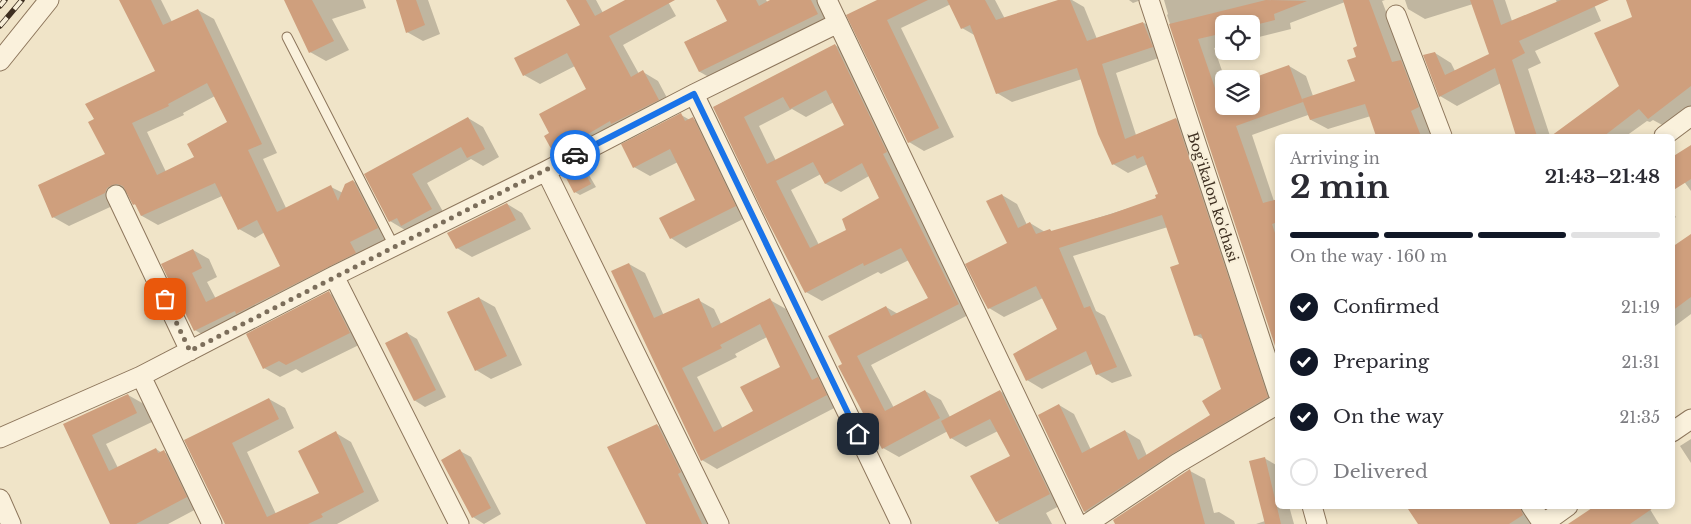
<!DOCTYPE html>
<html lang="en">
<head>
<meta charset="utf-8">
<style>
  body { margin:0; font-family:"Libre Baskerville",serif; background:#f7f7f7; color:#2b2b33; height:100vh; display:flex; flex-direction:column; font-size:19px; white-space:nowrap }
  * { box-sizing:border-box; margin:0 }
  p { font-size:16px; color:#7c7c81 }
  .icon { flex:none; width:28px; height:28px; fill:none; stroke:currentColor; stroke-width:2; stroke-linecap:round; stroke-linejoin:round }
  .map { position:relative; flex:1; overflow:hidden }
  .side { position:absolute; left:1275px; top:134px; width:400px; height:375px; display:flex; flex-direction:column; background:#fff; border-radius:8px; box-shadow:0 2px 8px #0003 }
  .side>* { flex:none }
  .buttons { position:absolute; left:1215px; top:15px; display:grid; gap:10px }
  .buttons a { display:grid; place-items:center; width:45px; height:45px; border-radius:8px; background:#fff; box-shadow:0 2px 8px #0003; font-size:25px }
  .pin { position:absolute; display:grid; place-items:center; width:42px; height:42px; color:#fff; margin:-21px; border-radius:10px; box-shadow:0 2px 8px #0006 }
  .courier { position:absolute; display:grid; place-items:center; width:50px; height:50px; margin:-25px; border:4px solid #1a73e8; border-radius:50%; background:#fff; color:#222; box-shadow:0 1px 6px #0007 }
  .overview em { font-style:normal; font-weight:800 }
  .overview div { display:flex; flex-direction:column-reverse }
  .overview { display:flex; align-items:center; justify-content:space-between; height:85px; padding:0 15px }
  h1 { font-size:32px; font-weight:800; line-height:38px }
  .bar { display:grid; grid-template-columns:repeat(4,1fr); gap:8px 5px; align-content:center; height:60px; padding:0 15px }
  .bar i { height:6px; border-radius:4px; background:#e1e1e2 }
  .bar .active { background:#111827 }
  .bar p { grid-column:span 4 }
  ol { padding:0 15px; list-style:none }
  li { display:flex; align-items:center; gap:15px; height:55px }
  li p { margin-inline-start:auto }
  li .icon { padding:5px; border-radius:50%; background:#111827; color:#fff; stroke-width:4 }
  li:last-child { color:#7c7c81 }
  li i { width:28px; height:28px; border:2px solid #e1e1e2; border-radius:50% }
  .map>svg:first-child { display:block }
  .shadow { fill:#0003; fill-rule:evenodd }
  .building { fill:#cf9f7d; fill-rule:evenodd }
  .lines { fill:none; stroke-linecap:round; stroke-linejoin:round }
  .lane-casing { stroke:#8d765c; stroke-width:11 }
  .street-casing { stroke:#8d765c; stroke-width:21 }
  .lane { stroke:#faf1dc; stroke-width:9 }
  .street { stroke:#faf1dc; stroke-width:19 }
  .rail-casing { stroke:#3d2e20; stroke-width:5.5 }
  .rail { stroke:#f7eed8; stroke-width:4; stroke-dasharray:11; stroke-linecap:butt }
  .done { stroke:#7c6e5b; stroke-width:5; stroke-dasharray:0 9 }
  .route { stroke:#1a73e8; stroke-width:6 }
  .labels { text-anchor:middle; stroke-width:4; stroke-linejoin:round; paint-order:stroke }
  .street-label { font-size:14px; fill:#3d2e20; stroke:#f7eed8 }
</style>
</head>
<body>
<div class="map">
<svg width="1691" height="524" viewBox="0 0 1691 524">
  <rect width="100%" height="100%" fill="#f0e4c8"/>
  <path class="shadow" d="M120,0H161L172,22L198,10L214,19L277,153L263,159L286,208L331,187L343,193L353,181L369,190L393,237L210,339L195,330L163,265L193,250L209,259L217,277L207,282L216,299L282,267L265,232L255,238L239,229L222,196L158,225L142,216L138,206L134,204L128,193L121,202L69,226L53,217L106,154L157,72ZM215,96L229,122L196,158L166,172L147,132L184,115L183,113Z
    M290,0H363L366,8L332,19L349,50L326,61L310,52Z
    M397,0H428L440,34L423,41L407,32Z
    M567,0H596L603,13L628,0H667L676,16L623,45L639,74L643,72L658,81L673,109L570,162L554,153L550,134L588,90L575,66L540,84L524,75L581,25Z
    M718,0H766L768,3L773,0H822L833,23L716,81L700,72L685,42L728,21Z
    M880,0H995L1005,19L1062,0H1072L1084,7L1097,39L1144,23L1159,31L1167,55L1116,73L1136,135L1176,119L1191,128L1278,403L1100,520L1085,512L1039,416L1059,405L1074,414L1091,450L1125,431L1140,440L1147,456L1212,416L1222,389L1205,340L1195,335L1181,264L1168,227L1073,256L1096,311L1105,316L1132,376L1112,383L1097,374L1092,364L1042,389L1027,380L1058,330L1043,298L1004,317L989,308L1009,243L1002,195L1017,204L1027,225L1030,223L1045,232L1050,230L1053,232L1158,199L1159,195L1148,164L1128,173L1113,164L1082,79L1012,102L997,93L976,36L962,28L951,4L901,28L954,137L924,151L909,142Z
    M1129,0H1141L1133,3Z
    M1164,0H1385L1382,1L1433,136H1378L1371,116L1328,129L1311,120L1308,115L1252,135L1274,201L1278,200V351L1167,15L1168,14ZM1345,2L1358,47L1357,82L1313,96L1306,76L1289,66L1251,106H1224L1225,79L1214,48L1224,46V24H1251V39L1291,29L1290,23Z
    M1405,0H1505L1512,21L1557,3L1556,0H1592L1601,21L1535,51L1541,63L1528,69L1550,136H1517L1501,83L1457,106L1440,96L1435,53L1451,63L1455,71L1490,55L1473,4L1425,19L1408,9Z
    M1627,0H1691V108L1666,127L1653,120L1650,122L1647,121L1626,136H1553L1621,86L1633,17Z
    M835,45L851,54L974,312L871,365L894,408L925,391L941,400L950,417L1000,391L1016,400L1065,503L1046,513L1052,524H999L972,477L1012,456L998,431L966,447L951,438L948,431L899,457L883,448L844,364L886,307L898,314L929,298L909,260L881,274L878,272L822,301L806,292L762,207L714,107ZM834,102L846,125L776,161L759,126L792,109L806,117ZM821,174L826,184L841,192L869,176L880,199L848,230L819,245L791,190Z
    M681,115L690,120L693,119L708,128L751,215L686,248L671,238L697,200L678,162L650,176L634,167Z
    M468,118L483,127L499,157L483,166L471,159L427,183L446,217L417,234L408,229L405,230L390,221L366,174Z
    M1691,147V191L1672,165Z
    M581,167L586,170L596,187L580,195L575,192Z
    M507,204L522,213L531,229L472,257L457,248Z
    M1672,212L1676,217L1672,220Z
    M1691,235V314L1675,326L1672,324V249Z
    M629,264L645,273L664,316L698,300L714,309L721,324L770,300L786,309L823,382L842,404L717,469L702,460ZM767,337L782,367L754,412L723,429L697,377L737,357L735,354Z
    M329,293L345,302L365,342L302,373L296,369L280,377L264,368Z
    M479,298L495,307L522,365L491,379L476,370Z
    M407,333L417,339L446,397L425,407L414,400Z
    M128,395L144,404L152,422L106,444L118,468L156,449L162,453L164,452L180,461L202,506L168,524H112L65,424Z
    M269,399L285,408L294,428L247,452L276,514L321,493L336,433L351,442L379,501L337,524H226L186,441Z
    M657,425L676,436L714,524H648Z
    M1691,439V463L1680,446Z
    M460,451L471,457L501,514L484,524L473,517Z
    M1264,458L1278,466V506H1289L1294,524H1256L1265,521Z
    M1190,471L1205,479L1214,513L1219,512L1234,521L1235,524H1117Z
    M1472,506H1539L1538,524H1420Z
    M1648,506L1659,524H1570Z"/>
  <path class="building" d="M119,0H151L163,25L198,9L262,144L248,150L277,212L331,185L338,201L345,184L353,180L378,228L350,242L356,253L236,314L235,311L194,331L161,264L193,249L202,268L192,273L206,302L280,266L257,220L238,230L215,183L141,216L135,204L133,205L123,186L117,184L112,185L107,188L105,193L52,218L38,185L105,154L88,122L94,119L85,104L155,71ZM207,83L227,122L187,144L194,157L157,175L132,123L169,106L168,104Z
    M284,0H312L334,41L309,53Z
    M396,0H416L425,25L406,33Z
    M566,0H586L595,16L625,0H675L609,36L631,77L643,70L659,100L611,124L610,121L554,154L544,136L549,133L539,114L586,89L567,53L523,76L514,58L580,25Z
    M716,0H756L759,6L770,0H811L818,14L699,72L684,42L727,21Z
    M877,0H928L887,20L939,128L908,143L846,15Z
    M947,0H985L996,20L1058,0H1070L1087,41L1143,22L1153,47L1102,64L1125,139L1176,118L1268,397L1172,454L1084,512L1038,415L1059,404L1082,453L1125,430L1138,460L1210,415L1202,401L1221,389L1201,334L1194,336L1170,267L1179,264L1162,215L1059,248L1084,308L1090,306L1117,367L1096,375L1086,351L1026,381L1013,354L1057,329L1036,286L988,309L982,298L965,264L1007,243L986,201L1002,194L1018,228L1030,222L1036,234L1050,229L1051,231L1111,214L1156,198L1155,195L1158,194L1143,156L1137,159L1135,155L1112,165L1098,134L1077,68L996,94L970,25L961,29Z
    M1266,0L1307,1L1274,14L1275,20L1251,26V24H1224V33L1198,39L1216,91L1224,88V106H1251L1250,79L1289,65L1303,102L1236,126L1263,203L1278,199V222L1272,224L1278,242V355L1169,24Z
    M1343,0H1369L1392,62L1401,60L1419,107L1411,111L1421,136H1376L1365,104L1310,120L1302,99L1355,81L1347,60L1356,57L1353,48L1357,46Z
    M1470,0H1493L1501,25L1561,0H1609L1519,41L1525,53L1512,60L1537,136H1516L1495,68L1439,97L1423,55L1435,52L1445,75L1489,54Z
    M1626,0H1691V86L1648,119L1639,109L1604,136H1551L1619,86L1594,33L1632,17Z
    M835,44L887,152L883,154L959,304L857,356L885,411L925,390L940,418L882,449L838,366L842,364L828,336L886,306L891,316L928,298L901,248L864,266L863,263L805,293L761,208L713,107ZM826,90L844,125L767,164L744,117L783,97L790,109ZM813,162L825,184L862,163L879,198L842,219L846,230L810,248L776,181Z
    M681,113L685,121L693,117L736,206L670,239L659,218L695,200L670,149L633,168L621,144Z
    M468,117L485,149L467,158L461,147L412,174L432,209L401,226L397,218L389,222L364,174Z
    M1691,145V179L1672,191V157Z
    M581,165L591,184L574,193L564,174Z
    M507,203L516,220L456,249L447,233Z
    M1691,234V297L1672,311V247Z
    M629,263L654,318L699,298L712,328L770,298L812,380L818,377L827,395L701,461L611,271ZM760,324L780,367L740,387L753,411L714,432L682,368L722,348L720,345Z
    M329,291L350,333L286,365L279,361L263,369L246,334Z
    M479,297L507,356L475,371L447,312Z
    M407,332L436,390L414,401L385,343Z
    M1000,390L1050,494L996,522L970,476L1010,456L990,419L950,439L941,421Z
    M128,394L137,413L92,435L109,471L156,448L158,453L164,450L187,497L136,524H110L63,424Z
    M269,398L279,419L232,443L267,517L319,493L298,451L336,431L364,492L321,514L323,517L308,524H225L184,440Z
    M657,424L681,472L678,474L702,524H646L607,447Z
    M460,449L491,508L472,518L441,460Z
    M1265,457L1281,524H1265L1249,461Z
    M1190,469L1205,524H1115L1113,520Z
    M1406,506H1520L1523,515L1509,524H1418Z
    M1595,506H1656L1630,524H1568Z"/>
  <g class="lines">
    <defs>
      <path id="lane" d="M287,37L394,246"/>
      <path id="street" d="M827,0L1077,524
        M1149,0L1278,393
        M1396,15L1442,136
        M0,61L49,0
        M694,94L901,524
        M1664,136L1691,116
        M546,171L719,524
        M116,195L190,351
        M334,276L459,524
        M141,376L212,524
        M1672,432L1691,419
        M0,438L141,376L334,276L546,171L694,94L838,23
        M0,499L11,524
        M1312,506L1317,524
        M1531,506L1543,524L1568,506
        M1087,524L1178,463L1278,404"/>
    </defs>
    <use href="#lane" class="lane-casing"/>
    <use href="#street" class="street-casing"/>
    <use href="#lane" class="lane"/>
    <use href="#street" class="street"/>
    <defs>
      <path id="rail" d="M0,6L5,0
        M0,26L22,0"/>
    </defs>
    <use href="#rail" class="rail-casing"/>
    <use href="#rail" class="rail"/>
  </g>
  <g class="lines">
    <path class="done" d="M165,299L190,351L575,155"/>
    <path class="route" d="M575,155L694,94L858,434"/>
  </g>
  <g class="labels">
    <g class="street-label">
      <text transform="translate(1213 197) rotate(72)" y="5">Bog'ikalon ko'chasi</text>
    </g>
  </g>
</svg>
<div class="buttons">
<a><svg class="icon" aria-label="locate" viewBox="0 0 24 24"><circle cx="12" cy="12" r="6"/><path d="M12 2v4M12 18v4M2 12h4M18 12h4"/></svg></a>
<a><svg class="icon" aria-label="layers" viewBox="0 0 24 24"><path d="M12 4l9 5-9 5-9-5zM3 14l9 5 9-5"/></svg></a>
</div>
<div class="pin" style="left:165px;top:299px;background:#ea580c"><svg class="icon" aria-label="bag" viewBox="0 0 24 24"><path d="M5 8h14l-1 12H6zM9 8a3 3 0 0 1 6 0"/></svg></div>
<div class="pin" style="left:858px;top:434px;background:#1f2937"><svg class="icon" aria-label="home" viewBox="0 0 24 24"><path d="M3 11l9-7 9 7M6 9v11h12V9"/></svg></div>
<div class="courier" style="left:575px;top:155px"><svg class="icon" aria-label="car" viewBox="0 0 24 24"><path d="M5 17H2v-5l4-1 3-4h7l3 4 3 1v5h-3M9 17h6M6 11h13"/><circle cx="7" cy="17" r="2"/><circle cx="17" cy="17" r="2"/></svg></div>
<section class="side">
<div class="overview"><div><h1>2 min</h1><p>Arriving in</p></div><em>21:43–21:48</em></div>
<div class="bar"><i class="active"></i><i class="active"></i><i class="active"></i><i></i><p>On the way · 160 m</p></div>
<ol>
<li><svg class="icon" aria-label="check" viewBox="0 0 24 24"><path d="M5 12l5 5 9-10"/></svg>Confirmed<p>21:19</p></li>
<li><svg class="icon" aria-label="check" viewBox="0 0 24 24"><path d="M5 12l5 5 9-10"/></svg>Preparing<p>21:31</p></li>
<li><svg class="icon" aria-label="check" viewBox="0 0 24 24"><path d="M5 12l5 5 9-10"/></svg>On the way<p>21:35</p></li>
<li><i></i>Delivered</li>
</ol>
</section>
</div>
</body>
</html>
